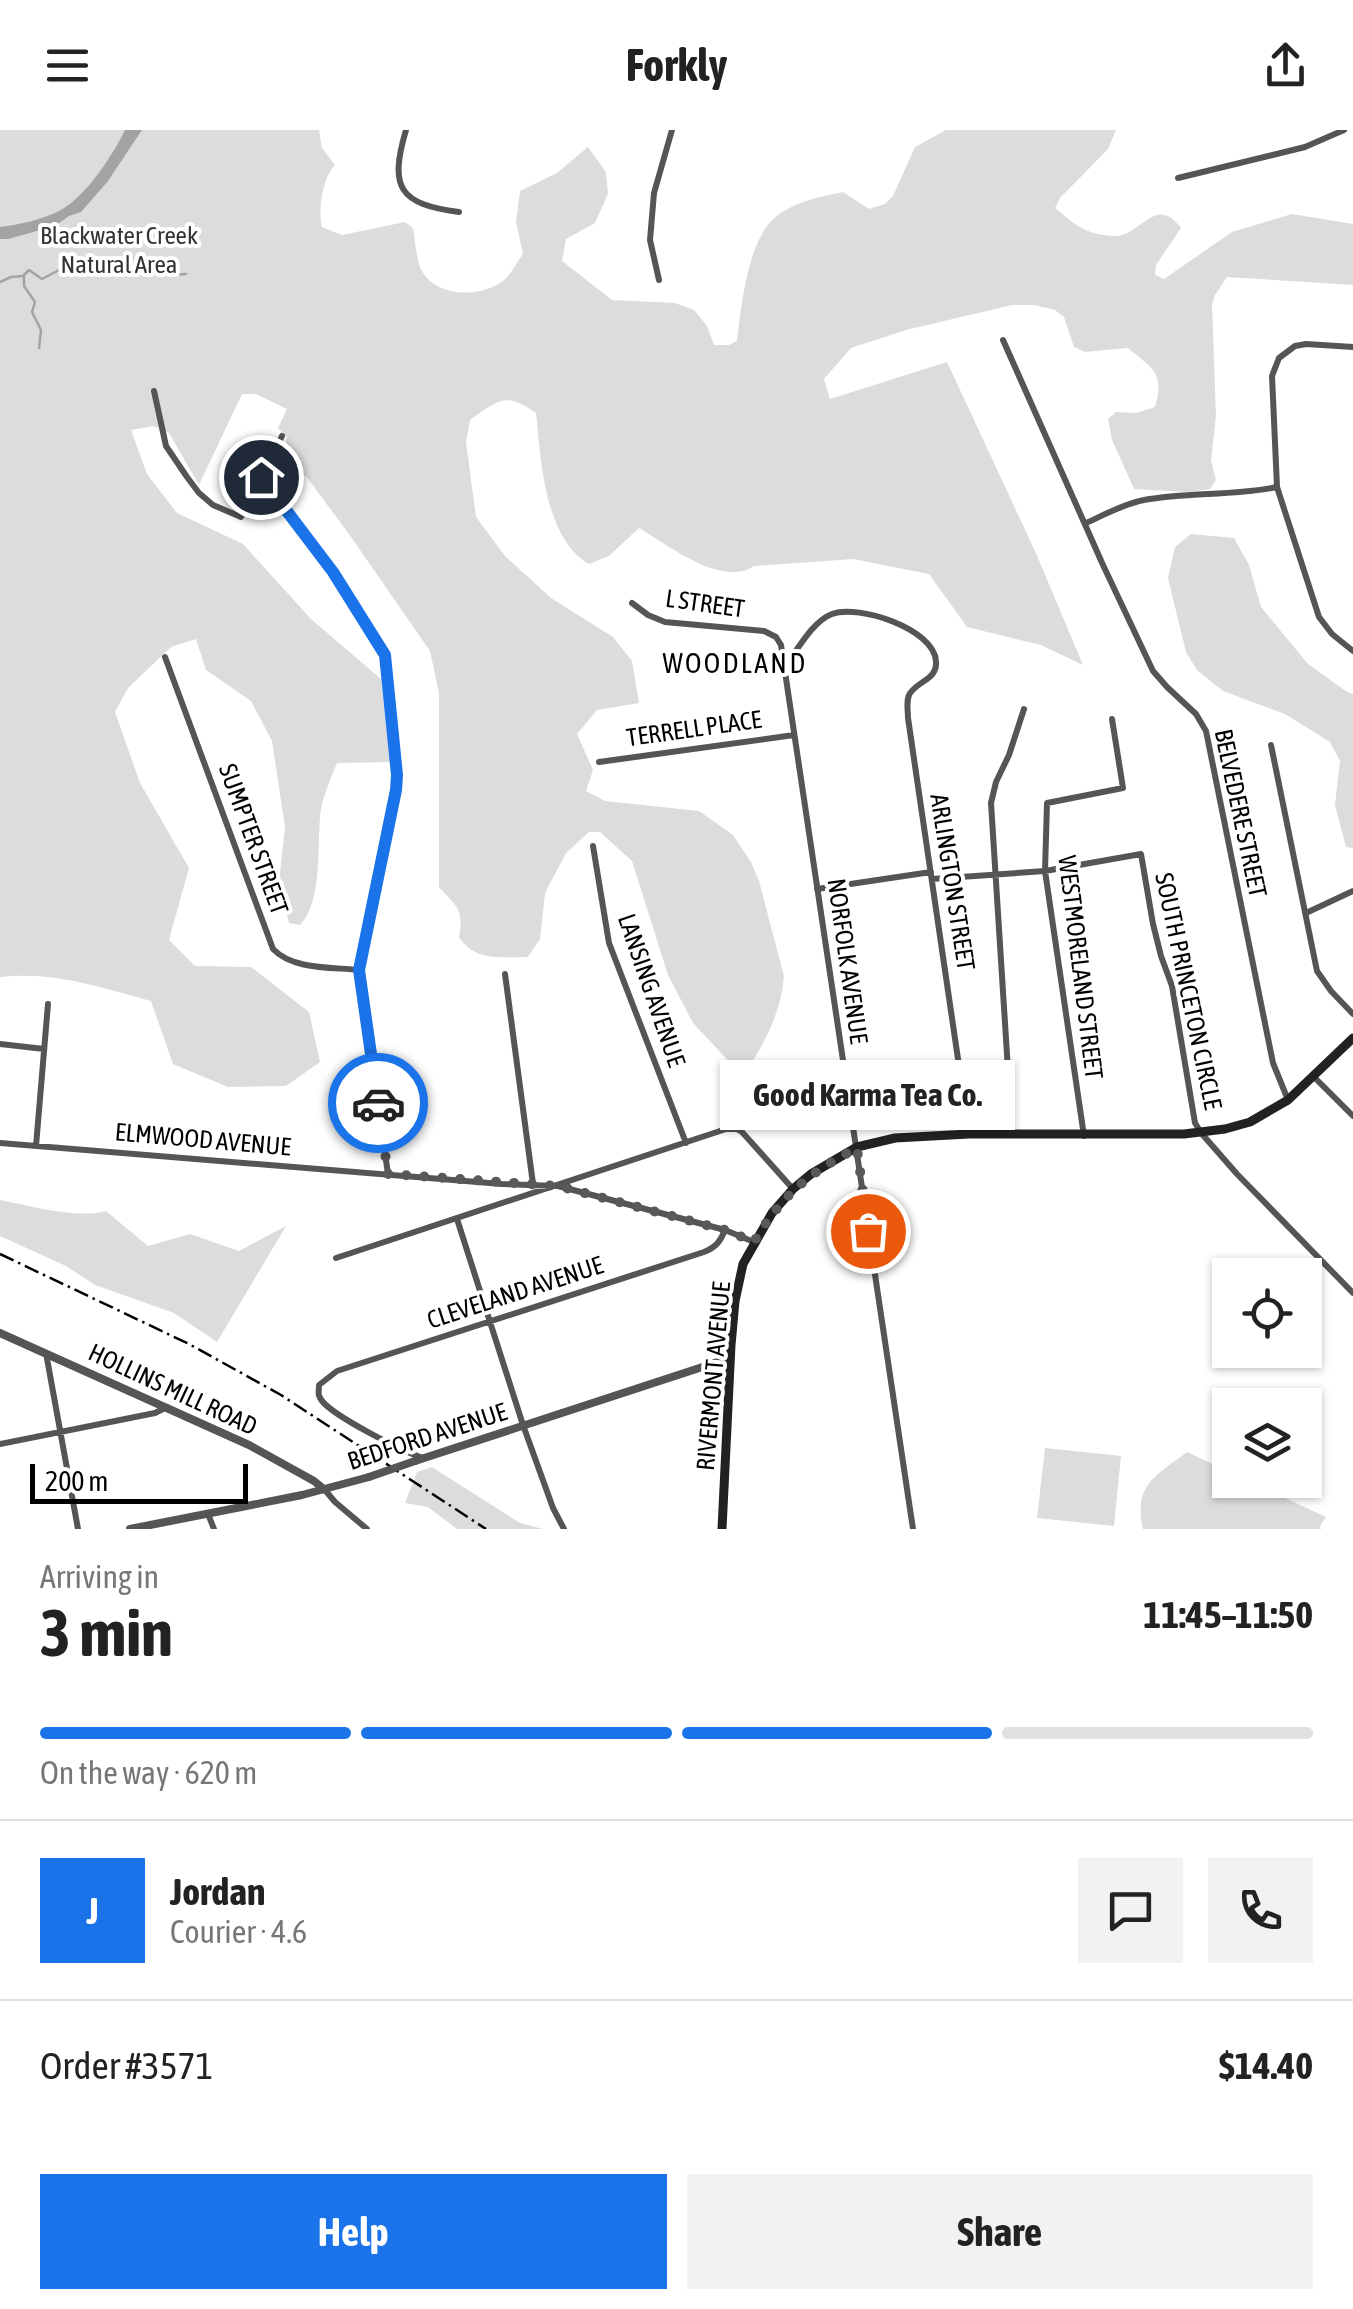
<!DOCTYPE html>
<html lang="en">
<head>
<meta charset="utf-8">
<style>
  body { margin:0; font-family:"Asap Condensed",sans-serif; background:#f2f2f2; color:#222; height:100vh; display:flex; flex-direction:column; font-size:38px; white-space:nowrap }
  * { box-sizing:border-box; margin:0 }
  p { font-size:32px; color:#767676 }
  .icon { flex:none; width:55px; height:55px; fill:none; stroke:currentColor; stroke-width:2; stroke-linecap:round; stroke-linejoin:round }
  .map { position:relative; height:1399px; overflow:hidden }
  .panel { display:flex; flex-direction:column; background:#fff; flex:1 }
  .panel>* { flex:none }
  .buttons { position:absolute; left:1212px; top:1128px; display:grid; gap:20px }
  .buttons a { display:grid; place-items:center; width:110px; height:110px; border-radius:0px; background:#fff; box-shadow:0 2px 8px #0004; font-size:50px }
  .scale { position:absolute; left:30px; bottom:25px; width:218px; box-sizing:border-box; padding-left:10px; border:5px solid #000; border-top:0; font-size:28px; line-height:35px; white-space:nowrap; color:#000; -webkit-text-stroke:8px #fff; paint-order:stroke }
  .pin { position:absolute; display:grid; place-items:center; width:85px; height:85px; color:#fff; margin:-42px; border:5px solid #fff; border-radius:50%; box-shadow:0 2px 10px #0007 }
  .courier { position:absolute; display:grid; place-items:center; width:100px; height:100px; margin:-50px; border:8px solid #1a73e8; border-radius:50%; background:#fff; color:#222; box-shadow:0 2px 12px #0007 }
  .bubble { position:absolute; height:70px; border-radius:0px; background:#fff; box-shadow:0 2px 8px #0004; font-size:32px; font-weight:700; line-height:70px; text-align:center }
  .head em { font-style:normal; font-weight:700 }
  .head div { display:flex; flex-direction:column-reverse }
  .head { display:flex; align-items:center; justify-content:space-between; height:170px; padding:0 40px }
  h1 { font-size:65px; font-weight:700; line-height:75px }
  .bar { display:grid; grid-template-columns:repeat(4,1fr); gap:15px 10px; align-content:center; height:120px; padding:0 40px }
  .bar i { height:12px; border-radius:8px; background:#e0e0e0 }
  .bar .active { background:#1a73e8 }
  .bar p { grid-column:span 4 }
  .line { display:flex; align-items:center; gap:25px; padding:0 40px; border-top:2px solid #e0e0e0 }
  .line div { flex:1 }
  .round { display:grid; place-items:center; flex:none; width:105px; height:105px; border-radius:0px; background:#f2f2f2 }
  .cta { display:flex; gap:20px; margin-top:auto; padding:20px 40px }
  .cta a { flex:1; height:115px; border-radius:0px; background:#1a73e8; color:#fff; font-size:40px; font-weight:700; line-height:115px; text-align:center }
  .cta a+a { background:#f2f2f2; color:#222 }
  header { display:flex; justify-content:space-between; align-items:center; height:130px; padding:0 40px; background:#fff; font-size:45px; font-weight:700 }
  .map>svg:first-child { display:block }
  .green { fill:#dcdcdc }
  .water { fill:#a3a3a3 }
  .lines { fill:none; stroke-linecap:round; stroke-linejoin:round }
  .stream { stroke:#a3a3a3; stroke-width:2.5 }
  .minor { stroke:#555; stroke-width:6 }
  .tertiary { stroke:#555; stroke-width:8 }
  .secondary { stroke:#222; stroke-width:9 }
  .rail { stroke:#000; stroke-width:2.5; stroke-dasharray:15 5 2.5 5; stroke-linecap:butt }
  .tertiary-bridge { stroke:#555; stroke-width:8 }
  .done { stroke:#595959; stroke-width:10; stroke-dasharray:0 18 }
  .route { stroke:#1a73e8; stroke-width:12 }
  .labels { text-anchor:middle; stroke-width:8; stroke-linejoin:round; paint-order:stroke }
  .park-label { font-size:25px; fill:#333; stroke:#fff }
  .street-label { font-size:25px; fill:#000; stroke:#fff }
  .neighbourhood-label { font-size:28px; letter-spacing:2.5px; fill:#000; stroke:#fff }
</style>
</head>
<body>
<header><svg class="icon" aria-label="menu" viewBox="0 0 24 24"><path d="M4 6h16M4 12h16M4 18h16"/></svg>Forkly<svg class="icon" aria-label="share" viewBox="0 0 24 24"><path d="M12 15V3M7 8l5-5 5 5M5 13v7h14v-7"/></svg></header>
<div class="map">
<svg width="1353" height="1399" viewBox="0 0 1353 1399">
  <rect width="100%" height="100%" fill="#fff"/>
  <path class="green" d="M0,0H319L322,18L335,35C322,48 318,80 322,97L342,105L405,92L413,98C415,110 416,126 420,137C433,168 481,169 504,150C511,144 517,132 523,124L516,92L520,61L557,43L588,17L606,42L608,64L595,93L566,109L562,131L612,170L675,173L694,180L707,196L714,215H729L737,211C741,177 748,107 777,86C796,71 820,67 843,62L869,79L885,74L893,66L915,17L946,0H1116L1108,19L1060,68L1055,78C1071,91 1082,102 1103,105C1105,105 1118,107 1119,106C1144,100 1157,66 1181,98L1156,135L1155,145L1164,149L1232,102L1292,84L1353,94V155L1227,147L1215,165L1212,175L1216,286L1211,330L1216,350L1210,359L1188,362L1134,359L1112,310L1108,289L1116,282L1136,283L1155,277C1165,243 1153,239 1128,218L1085,222L1074,217L1064,187L1055,180L1034,175H1012L906,200L851,218L824,249L830,269L947,232L1035,421L1083,535L1041,515L967,497L929,444L853,429L754,436C722,458 668,415 639,398L609,426L589,434C544,408 541,329 536,283C505,261 498,270 470,290L466,312L476,387L505,426L551,468L613,507L632,531L639,573L597,580L577,604L593,640L586,661L605,671L699,681L733,705L751,732L759,751L784,846C782,879 765,913 747,940H737L693,893L668,845L632,731L600,702H589L566,723L545,763L540,809L528,827C502,827 475,832 459,807C464,779 457,777 439,757V563L430,521L351,407L306,346L280,337L287,307L278,298L287,279L256,264H242L199,355L169,303L154,296L131,300L147,344L177,383L243,414L311,489L381,549L390,632L337,633C331,648 324,664 321,679C316,712 324,769 300,795L289,793L279,751L285,697L272,611L251,571L206,540L196,509L171,517L128,558L115,582L140,653L189,738L169,810L195,836L251,837L309,882L320,932L286,956L228,957L173,934L151,871C100,857 53,841 0,847Z
    M1191,404L1234,408L1249,435L1261,477L1308,534L1347,562L1353,564V718L1346,717L1335,675L1340,631L1330,612L1285,584L1223,561L1197,540L1186,522L1168,448L1175,417Z
    M0,1070C31,1076 76,1089 106,1081L148,1116L190,1104L239,1121L286,1096L217,1212L174,1183L95,1155L66,1136L0,1106Z
    M1045,1318L1121,1326L1114,1396L1037,1388Z
    M1187,1322L1230,1342V1350H1246L1326,1387L1320,1396L1321,1399H1143C1133,1354 1156,1346 1187,1322Z
    M432,1337L520,1393L543,1399H457L428,1377L405,1373L417,1342Z"/>
  <path class="water" d="M125,0H142L108,51L81,82L69,86L55,96L8,109H0V97C19,95 44,89 61,80C86,66 113,25 125,0Z"/>
  <g class="lines">
    <path class="stream" d="M24,147V156L35,172L32,182L41,200L39,218
      M0,152L11,147L23,146L29,140L42,149L59,140L68,144C81,110 109,139 130,141C149,143 168,145 186,144"/>
    <path class="minor" d="M406,0C389,58 399,74 459,82
      M1178,48L1305,17L1344,0
      M659,150L650,110L654,63L672,0
      M1003,210L1103,435L1153,541L1167,557L1196,584L1206,601L1273,933L1288,970
      M1353,217L1306,214L1295,216L1279,228L1272,246L1277,357L1319,487L1332,504L1353,521
      M154,261L166,316L187,347L199,363L213,375L241,387L282,306
      M261,347L333,441L385,525L397,645L396,660L359,840L388,1044
      M1086,393C1104,385 1123,374 1144,370C1188,362 1233,366 1277,357
      M632,473L648,485L665,492L764,501L776,507L781,515L913,1399
      M165,527L273,819C293,840 332,837 359,840
      M786,535C798,519 813,491 832,484C859,474 934,499 936,531C938,550 916,551 909,565C906,572 908,580 908,588L969,1004
      M1271,615L1317,841L1331,861L1353,884
      M599,632L794,605
      M593,716L609,813L686,1013
      M932,749L1045,741L1141,724L1153,794L1161,826L1172,856L1195,993L1202,1004L1237,1044L1353,1163
      M817,759L931,742
      M1306,783L1353,761
      M505,844L533,1054
      M0,914L44,919
      M962,945L1008,940
      M1314,947L1353,986
      M1012,1003L991,673L996,652L1009,625L1024,579
      M1084,1006L1045,741L1047,673L1123,658L1112,589
      M0,1013L502,1054L558,1056L725,1100L754,1112
      M36,1016L48,874
      M457,1089L523,1295L553,1378L564,1399
      M336,1128L726,999H737L742,1002L793,1059
      M46,1223L78,1399
      M0,1314L155,1283L167,1277
      M423,1328C402,1321 335,1287 322,1271C317,1264 319,1263 319,1255L337,1241L704,1122C716,1117 720,1112 725,1100
      M325,1360L335,1372L367,1399
      M208,1384L214,1399"/>
    <path class="tertiary" d="M0,1203L249,1315L314,1351L325,1360
      M415,1331L730,1228
      M130,1399L302,1365L369,1347"/>
    <path class="secondary" d="M722,1399L731,1215L735,1171L743,1134L772,1083L793,1059L811,1044L857,1017L895,1008L969,1004H1184L1225,999L1250,992L1288,970L1353,908"/>
    <path class="rail" d="M0,1124L189,1214L281,1265L486,1399"/>
    <path class="tertiary-bridge" d="M369,1347L415,1331"/>
  </g>
  <g class="lines">
    <path class="done" d="M378,973L388,1044L558,1056L725,1100L754,1112C781,1066 810,1042 857,1018L868,1101"/>
    <path class="route" d="M261,347L333,442L385,525L397,645L396,660L359,840L378,973"/>
  </g>
  <g class="labels">
    <g class="park-label">
      <text x="119" y="114">Blackwater Creek<tspan x="119" dy="29">Natural Area</tspan></text>
    </g>
    <g class="street-label">
      <text transform="translate(705 473) rotate(8)" y="9">L STREET</text>
      <text transform="translate(694 598) rotate(-8)" y="9">TERRELL PLACE</text>
      <text transform="translate(1241 683) rotate(78)" y="9">BELVEDERE STREET</text>
      <text transform="translate(254 709) rotate(70)" y="9">SUMPTER STREET</text>
      <text transform="translate(953 752) rotate(81)" y="9">ARLINGTON STREET</text>
      <text transform="translate(848 831) rotate(82)" y="9">NORFOLK AVENUE</text>
      <text transform="translate(1081 837) rotate(83)" y="9">WESTMORELAND STREET</text>
      <text transform="translate(652 860) rotate(71)" y="9">LANSING AVENUE</text>
      <text transform="translate(1189 861) rotate(78)" y="9">SOUTH PRINCETON CIRCLE</text>
      <text transform="translate(203 1009) rotate(5)" y="9">ELMWOOD AVENUE</text>
      <text transform="translate(515 1162) rotate(-18)" y="9">CLEVELAND AVENUE</text>
      <text transform="translate(713 1246) rotate(-85)" y="9">RIVERMONT AVENUE</text>
      <text transform="translate(173 1259) rotate(25)" y="9">HOLLINS MILL ROAD</text>
      <text transform="translate(427 1306) rotate(-18)" y="9">BEDFORD AVENUE</text>
    </g>
    <g class="neighbourhood-label">
      <text x="735" y="543">WOODLAND</text>
    </g>
  </g>
</svg>
<div class="buttons">
<a><svg class="icon" aria-label="locate" viewBox="0 0 24 24"><circle cx="12" cy="12" r="6"/><path d="M12 2v4M12 18v4M2 12h4M18 12h4"/></svg></a>
<a><svg class="icon" aria-label="layers" viewBox="0 0 24 24"><path d="M12 4l9 5-9 5-9-5zM3 14l9 5 9-5"/></svg></a>
</div>
<div class="scale">200 m</div>
<div class="pin" style="left:868px;top:1101px;background:#ea580c"><svg class="icon" aria-label="bag" viewBox="0 0 24 24"><path d="M5 8h14l-1 12H6zM9 8a3 3 0 0 1 6 0"/></svg></div>
<div class="pin" style="left:261px;top:347px;background:#1f2937"><svg class="icon" aria-label="home" viewBox="0 0 24 24"><path d="M3 11l9-7 9 7M6 9v11h12V9"/></svg></div>
<div class="courier" style="left:378px;top:973px"><svg class="icon" aria-label="car" viewBox="0 0 24 24"><path d="M5 17H2v-5l4-1 3-4h7l3 4 3 1v5h-3M9 17h6M6 11h13"/><circle cx="7" cy="17" r="2"/><circle cx="17" cy="17" r="2"/></svg></div>
<div class="bubble" style="left:720px;top:930px;width:295px">Good Karma Tea Co.</div>
</div>
<section class="panel">
<div class="head"><div><h1>3 min</h1><p>Arriving in</p></div><em>11:45–11:50</em></div>
<div class="bar"><i class="active"></i><i class="active"></i><i class="active"></i><i></i><p>On the way · 620 m</p></div>
<div class="line" style="height:180px"><b class="round" style="background:#1a73e8;color:#fff">J</b><div><b>Jordan</b><p>Courier · 4.6</p></div><a class="round"><svg class="icon" aria-label="chat" viewBox="0 0 24 24"><path d="M4 5h16v11H9l-5 4z"/></svg></a><a class="round"><svg class="icon" aria-label="phone" viewBox="0 0 24 24"><path d="M5 4h4l2 5-3 2q2 4 5 5l2-3 5 2v4C11 20 4 13 5 4z"/></svg></a></div>
<div class="line" style="height:130px"><div>Order #3571</div><b>$14.40</b></div>
<div class="cta"><a>Help</a><a>Share</a></div>
</section>
</body>
</html>
